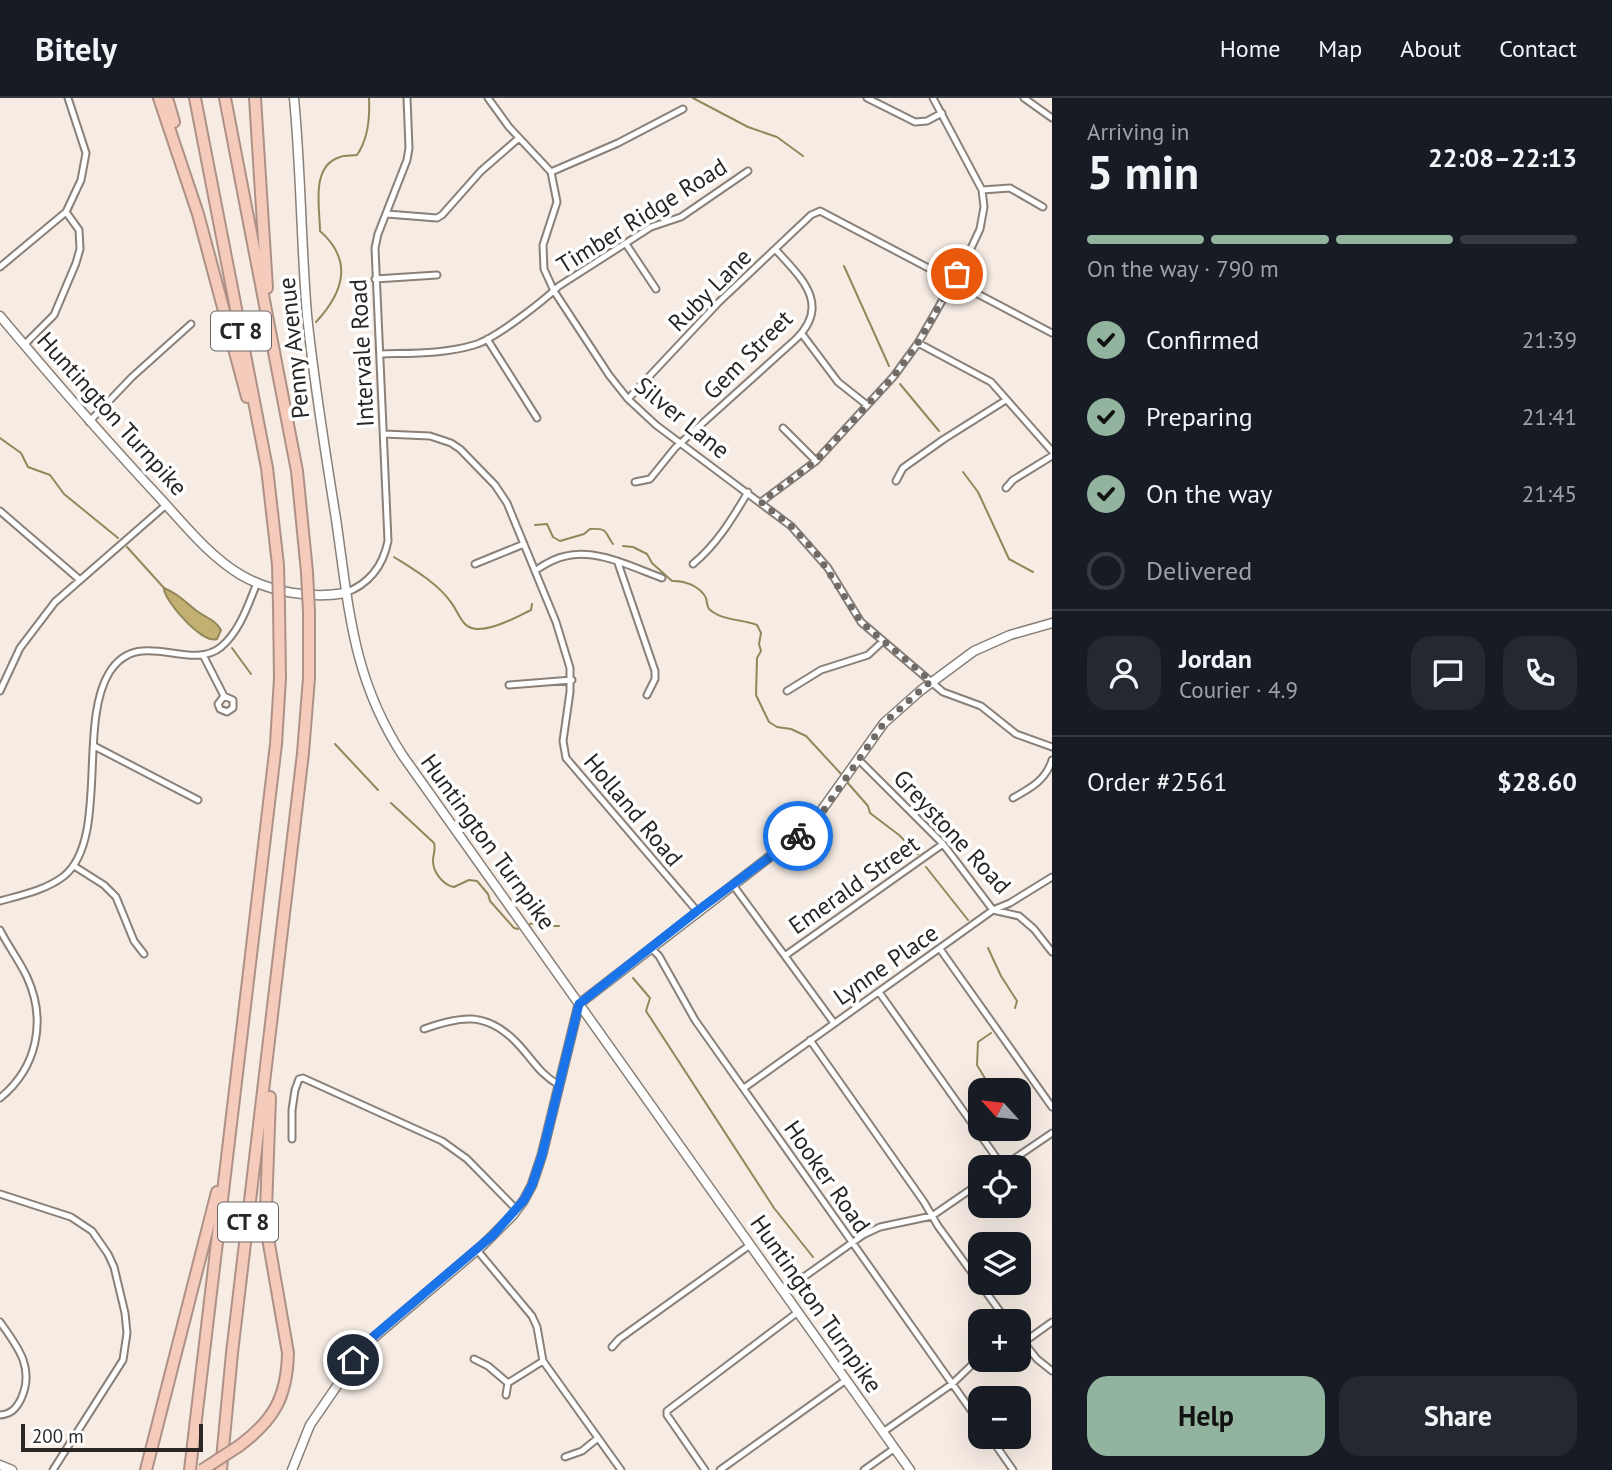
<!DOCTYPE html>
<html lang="en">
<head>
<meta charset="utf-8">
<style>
  body { margin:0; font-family:"PT Sans",sans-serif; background:#242831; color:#f1f3f6; height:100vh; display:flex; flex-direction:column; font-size:26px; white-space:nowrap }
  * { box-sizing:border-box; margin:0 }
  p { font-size:23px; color:#9ea1a6 }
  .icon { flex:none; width:38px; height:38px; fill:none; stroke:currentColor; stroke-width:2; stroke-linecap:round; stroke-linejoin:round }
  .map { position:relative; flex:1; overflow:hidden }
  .side { display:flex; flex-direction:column; background:#171b24; width:560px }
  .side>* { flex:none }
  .needle { width:46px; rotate:297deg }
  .fabs { position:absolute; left:968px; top:980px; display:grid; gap:14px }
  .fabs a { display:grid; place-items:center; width:63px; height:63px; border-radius:14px; background:#171b24; box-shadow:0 7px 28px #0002; font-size:35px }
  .scale { position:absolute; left:21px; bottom:18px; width:182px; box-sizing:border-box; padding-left:7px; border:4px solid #292623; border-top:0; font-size:19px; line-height:24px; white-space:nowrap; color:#292623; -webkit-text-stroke:5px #fff; paint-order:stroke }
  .pin { position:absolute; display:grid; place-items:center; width:60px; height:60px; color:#fff; margin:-30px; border:4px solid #fff; border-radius:50%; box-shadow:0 2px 7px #0007 }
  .courier { position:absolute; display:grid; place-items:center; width:70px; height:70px; margin:-35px; border:5px solid #1a73e8; border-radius:50%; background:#fff; color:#222; box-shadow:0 2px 9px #0007 }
  .overview em { font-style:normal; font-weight:700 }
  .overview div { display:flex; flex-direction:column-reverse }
  .overview { display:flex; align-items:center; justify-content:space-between; height:119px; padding:0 35px }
  h1 { font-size:46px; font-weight:700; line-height:52px }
  .bar { display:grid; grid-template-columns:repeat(4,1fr); gap:10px 7px; align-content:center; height:84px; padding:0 35px }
  .bar i { height:9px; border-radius:5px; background:#363941 }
  .bar .on { background:#92b39e }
  .bar p { grid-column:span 4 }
  .line { display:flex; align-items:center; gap:18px; padding:0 35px; border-top:2px solid #363941 }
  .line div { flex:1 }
  .round { display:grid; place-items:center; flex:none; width:74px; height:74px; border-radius:21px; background:#242831 }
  ol { padding:0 35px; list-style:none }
  li { display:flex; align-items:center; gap:21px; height:77px }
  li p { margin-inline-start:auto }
  li .icon { padding:7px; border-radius:50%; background:#92b39e; color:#111; stroke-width:4 }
  li:last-child { color:#9ea1a6 }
  li i { width:38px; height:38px; border:4px solid #363941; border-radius:50% }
  .action { display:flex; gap:14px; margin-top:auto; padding:14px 35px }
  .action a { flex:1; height:80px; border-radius:21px; background:#92b39e; color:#111; font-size:28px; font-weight:700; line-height:80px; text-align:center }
  .action a+a { background:#242831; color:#f1f3f6 }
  header { display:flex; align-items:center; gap:42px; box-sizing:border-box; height:98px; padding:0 35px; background:#171b24; border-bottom:2px solid #363941 }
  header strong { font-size:33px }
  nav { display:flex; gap:38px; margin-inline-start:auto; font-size:24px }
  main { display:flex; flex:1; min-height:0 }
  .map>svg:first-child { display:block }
  .water { fill:#c1b071; stroke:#93875a; stroke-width:2 }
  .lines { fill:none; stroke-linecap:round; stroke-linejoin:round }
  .stream { stroke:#93875a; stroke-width:2 }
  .street-casing { stroke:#898079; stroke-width:9 }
  .secondary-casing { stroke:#898079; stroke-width:11 }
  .highway-casing { stroke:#ae9186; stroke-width:14 }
  .street { stroke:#fff; stroke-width:5 }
  .secondary { stroke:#fff; stroke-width:8 }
  .highway { stroke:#f5cbbc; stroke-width:10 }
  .highway-bridge-casing { stroke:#ae9186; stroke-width:14; stroke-linecap:butt }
  .highway-bridge { stroke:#f5cbbc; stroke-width:10 }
  .done { stroke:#716b67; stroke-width:7; stroke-dasharray:0 12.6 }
  .route { stroke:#1a73e8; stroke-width:9 }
  .labels { text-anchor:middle; stroke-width:7; stroke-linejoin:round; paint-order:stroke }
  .shield { fill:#fff; stroke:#696765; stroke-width:2 }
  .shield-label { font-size:23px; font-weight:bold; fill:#292623 }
  .street-label { font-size:24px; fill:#292623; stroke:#fff }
</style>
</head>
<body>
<header>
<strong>Bitely</strong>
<nav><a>Home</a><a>Map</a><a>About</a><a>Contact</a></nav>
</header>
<main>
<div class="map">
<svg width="1052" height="1372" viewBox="0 0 1052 1372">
  <rect width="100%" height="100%" fill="#f6ece4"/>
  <path class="water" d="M164,490C178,496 182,501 193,510C203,519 214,520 221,532L217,541C202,547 163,501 164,490Z"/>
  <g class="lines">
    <path class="stream" d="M693,0L748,29L777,39L803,58
      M844,168L889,268
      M316,224C343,195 354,163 320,133C320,111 310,68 340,59C346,57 352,58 357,57C368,41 370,19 369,0
      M900,286L939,333
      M0,340L21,355L28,369L50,377L64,396L118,440
      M963,374L978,394L1009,461L1033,474
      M535,427L547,426L553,439L560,443L584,436L590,431C609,430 604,434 613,446
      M623,448L633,449L647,456L652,465L672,483C684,482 700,488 706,500C707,504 707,508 709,511C722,523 742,521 757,527L761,535L759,546L761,553L757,560L756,597L769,624L777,629L791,631L806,638L842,677
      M127,449L164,490
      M394,459C413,471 437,485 450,503C456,510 459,520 465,526C478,540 513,521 527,514L531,512L532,506
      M232,550L251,576
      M335,646L378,692
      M847,684L868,708L870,715L899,737L918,756
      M391,705L434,745C436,753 433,755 433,763C433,774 443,787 454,789L469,782L477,783L488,796L490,803L514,830L518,831
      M926,769L968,822
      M530,826L539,824L547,828H559
      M988,850L1001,878L1017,903L1015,910
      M633,880L650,900L646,913L774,1110L813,1159
      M991,935L978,944L977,967L992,992"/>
    <defs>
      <path id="street" d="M488,0L509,29L551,74L557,104L543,147L544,171L554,193L609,277L628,301L656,327L791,428L828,470L861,524L943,594L981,608L1016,636L1052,649
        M867,0L915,24L927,23L942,15
        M1024,0L1052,20
        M551,74L618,45L683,11
        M982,92L1010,90L1043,109
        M387,116L437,120L442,117L481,73L519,40
        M626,146L656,191
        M0,169L66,114L81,82L86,55L68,0
        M375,181L437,177
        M802,236L838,284L867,307
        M487,241L537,320
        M918,245L991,284L1052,353
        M24,247L54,217L76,165L80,151L79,132L66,114
        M381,256C412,255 444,256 474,247C495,241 542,204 559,188L651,129L681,119L748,73
        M628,301L719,204L811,117L820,113L1052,235
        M89,324L132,279L191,226
        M783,330L816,363
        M384,336L430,338L451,345L460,351L495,387L507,405L556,524L570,570V594L563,643L566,660L697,813
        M896,383L903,370L944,341L1006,302
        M635,384L650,381L675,350L796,241C832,206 800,179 776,152
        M1006,390L1013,382L1052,358
        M761,404L816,363L894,278L918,245L966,161L980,131L984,109L982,92L933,0
        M0,413L80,482
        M618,465L655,573V581L647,597
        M475,466L524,446
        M693,466C717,446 732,421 748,394
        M536,472C545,466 555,460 566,458C596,450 634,470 662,480
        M345,495C369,486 383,468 388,443L375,150L378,136L407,62L409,50L407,0
        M203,557L224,598L233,602V610L227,614L220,611L218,606L224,598
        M509,587L572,582
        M0,593L20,550L55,504L166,407
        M787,593L821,572L868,557L883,543
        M94,648L198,702
        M858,661L943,746L993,812L1019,818L1034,831L1052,854
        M1013,700C1031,690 1046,682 1052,662
        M74,768L104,787L116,799L134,843L144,856
        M733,787L834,925
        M0,803C22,797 46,792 64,778C109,741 78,626 109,575C138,527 189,575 221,549C240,533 248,507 257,485
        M0,832C8,848 19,862 27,879C47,923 37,970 0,1000
        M651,850L659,858L695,922L980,1325
        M940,851L1052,1009
        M786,857L943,746
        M879,894L1003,1069
        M424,931C460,918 486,913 516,944C532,960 538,975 559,987
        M810,942L924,1104L938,1128L1007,1223
        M744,990L993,812L1010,805L1052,779
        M292,1041V1012L295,992L299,981L303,980L442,1043L467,1061L517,1112
        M1002,1069L1052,1035
        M0,1096L71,1119L92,1133L108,1156L114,1169L125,1215L127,1235L123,1262L53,1372
        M477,1152L532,1218L537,1229L543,1263L621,1372
        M784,1193L863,1137L880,1129L932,1118L980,1085
        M0,1224C18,1249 35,1270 21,1301C16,1311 11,1316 0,1317
        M1018,1237L1037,1261L1052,1273
        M1024,1244L1052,1224
        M612,1249L619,1241L750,1147
        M474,1261L488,1268L508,1285
        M506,1297L508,1285L543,1263
        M883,1334L952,1286L980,1259
        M990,1339L1013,1372
        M565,1359L582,1353L598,1340
        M705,1372L667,1317V1313L798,1214
        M720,1372L846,1282
        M864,1372L895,1350"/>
      <path id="secondary" d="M294,0C301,72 301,145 307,217C314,285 325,353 336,421C349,510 352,580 403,658L910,1372
        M0,218C52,280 104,340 159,399C184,426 209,458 241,477C270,494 311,501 345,495
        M0,1367L12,1372
        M292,1372L310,1327L365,1247L483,1147L513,1117L524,1102L532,1087L542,1057L579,906L811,727L884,625L920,593L974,553L1010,537L1052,525"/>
      <path id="highway" d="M159,0L198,116L247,299
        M167,0L174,24
        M195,0L267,370L278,467
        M225,0L297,373L307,474
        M255,0L267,190
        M239,1348C274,1322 287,1299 288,1255L269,1146L266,1112L270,999
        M146,1372L217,1094
        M190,1372L276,646L280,580L279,508
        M221,1372L232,1255L303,655L309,580V514"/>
    </defs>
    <use href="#street" class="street-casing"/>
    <use href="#secondary" class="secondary-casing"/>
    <use href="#highway" class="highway-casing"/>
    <use href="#street" class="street"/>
    <use href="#secondary" class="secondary"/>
    <use href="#highway" class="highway"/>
    <defs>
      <path id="highway-bridge" d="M278,467L279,508
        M307,474L309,514
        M202,1372L239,1348"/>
    </defs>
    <use href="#highway-bridge" class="highway-bridge-casing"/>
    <use href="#highway-bridge" class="highway-bridge"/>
  </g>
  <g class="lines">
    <path class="done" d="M798,738L819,719L884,625L931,583L861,524L815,453L791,428L761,404L816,363L894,278L918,245L957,176"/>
    <path class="route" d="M353,1262L374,1238L493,1137L524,1102L532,1087L542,1057L579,906L697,813L798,738"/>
  </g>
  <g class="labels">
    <g class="shield">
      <rect x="211" y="213.5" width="60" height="39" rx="5"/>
      <rect x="218" y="1104.5" width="60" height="39" rx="5"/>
    </g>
    <g class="shield-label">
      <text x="241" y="241">CT 8</text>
      <text x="248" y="1132">CT 8</text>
    </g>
    <g class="street-label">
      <text transform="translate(642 118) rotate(-32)" y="8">Timber Ridge Road</text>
      <text transform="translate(710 192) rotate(-45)" y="8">Ruby Lane</text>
      <text transform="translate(294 250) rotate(-96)" y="8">Penny Avenue</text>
      <text transform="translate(362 255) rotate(-93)" y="8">Intervale Road</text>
      <text transform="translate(748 257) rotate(-45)" y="8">Gem Street</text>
      <text transform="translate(112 316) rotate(48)" y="8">Huntington Turnpike</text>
      <text transform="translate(682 320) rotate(39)" y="8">Silver Lane</text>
      <text transform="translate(633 712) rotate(50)" y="8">Holland Road</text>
      <text transform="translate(952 734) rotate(47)" y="8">Greystone Road</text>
      <text transform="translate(488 744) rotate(54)" y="8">Huntington Turnpike</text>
      <text transform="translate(854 787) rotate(-35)" y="8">Emerald Street</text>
      <text transform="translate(886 867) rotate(-35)" y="8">Lynne Place</text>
      <text transform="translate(827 1079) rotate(55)" y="8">Hooker Road</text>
      <text transform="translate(816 1206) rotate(55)" y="8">Huntington Turnpike</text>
    </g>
  </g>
</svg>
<div class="fabs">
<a><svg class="needle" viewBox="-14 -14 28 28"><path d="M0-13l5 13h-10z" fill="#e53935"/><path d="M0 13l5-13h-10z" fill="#9ea1a6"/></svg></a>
<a><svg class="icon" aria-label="locate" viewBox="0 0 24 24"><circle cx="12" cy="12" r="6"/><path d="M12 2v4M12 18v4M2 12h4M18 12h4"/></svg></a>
<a><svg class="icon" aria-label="layers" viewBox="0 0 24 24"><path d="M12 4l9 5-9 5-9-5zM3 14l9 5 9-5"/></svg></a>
<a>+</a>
<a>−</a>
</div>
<div class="scale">200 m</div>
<div class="pin" style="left:957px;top:176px;background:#ea580c"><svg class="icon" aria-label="bag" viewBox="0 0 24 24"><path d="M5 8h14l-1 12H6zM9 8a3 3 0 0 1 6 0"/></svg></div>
<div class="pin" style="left:353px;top:1262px;background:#1f2937"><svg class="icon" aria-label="home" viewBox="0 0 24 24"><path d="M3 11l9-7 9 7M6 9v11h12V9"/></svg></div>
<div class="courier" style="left:798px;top:738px"><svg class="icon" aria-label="bike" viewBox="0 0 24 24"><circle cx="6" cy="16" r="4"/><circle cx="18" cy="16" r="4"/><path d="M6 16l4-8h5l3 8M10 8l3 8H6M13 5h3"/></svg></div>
</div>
<section class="side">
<div class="overview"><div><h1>5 min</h1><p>Arriving in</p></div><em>22:08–22:13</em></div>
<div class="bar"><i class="on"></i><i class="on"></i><i class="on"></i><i></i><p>On the way · 790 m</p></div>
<ol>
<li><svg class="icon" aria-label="check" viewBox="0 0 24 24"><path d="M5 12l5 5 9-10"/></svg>Confirmed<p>21:39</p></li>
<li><svg class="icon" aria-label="check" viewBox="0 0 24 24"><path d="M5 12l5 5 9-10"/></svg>Preparing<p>21:41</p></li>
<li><svg class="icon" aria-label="check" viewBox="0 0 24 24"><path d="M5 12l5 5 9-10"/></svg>On the way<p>21:45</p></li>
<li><i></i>Delivered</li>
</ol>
<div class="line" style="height:126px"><a class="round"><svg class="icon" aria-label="person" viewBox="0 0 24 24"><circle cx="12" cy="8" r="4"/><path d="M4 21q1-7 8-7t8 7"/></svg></a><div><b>Jordan</b><p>Courier · 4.9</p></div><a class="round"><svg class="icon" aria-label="chat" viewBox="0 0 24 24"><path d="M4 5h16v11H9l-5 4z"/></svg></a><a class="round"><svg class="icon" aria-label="phone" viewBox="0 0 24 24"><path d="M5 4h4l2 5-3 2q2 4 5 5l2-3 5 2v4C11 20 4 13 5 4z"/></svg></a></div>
<div class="line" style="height:91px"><div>Order #2561</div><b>$28.60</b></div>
<div class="action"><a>Help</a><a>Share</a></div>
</section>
</main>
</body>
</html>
